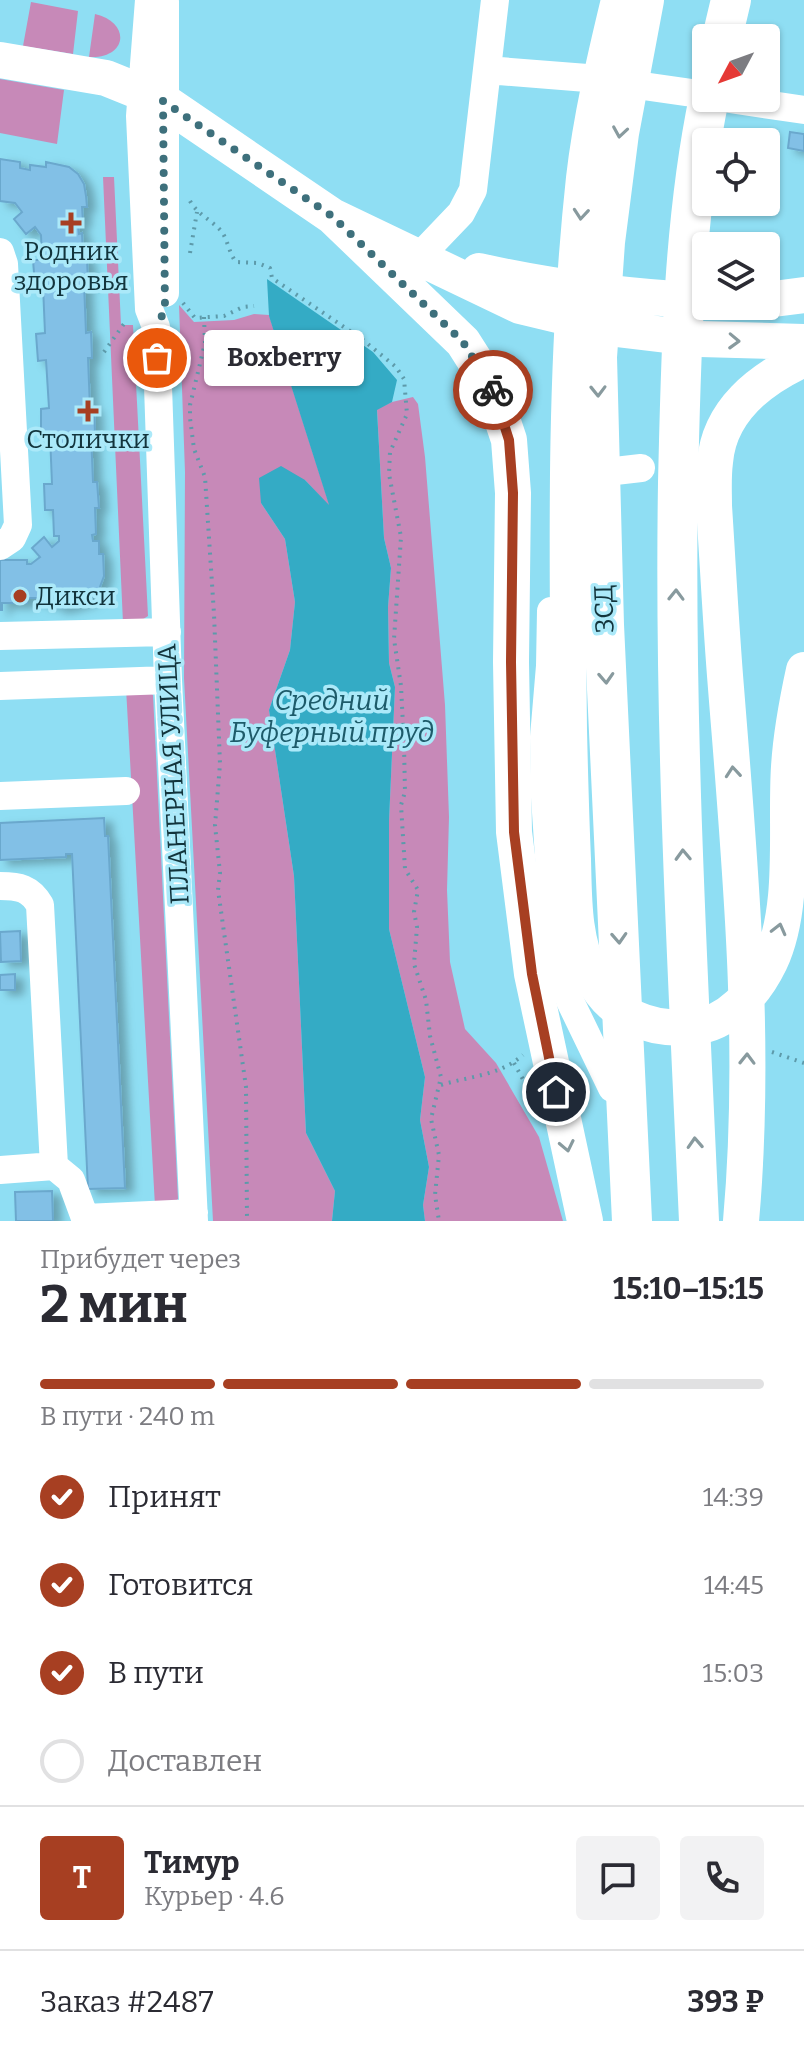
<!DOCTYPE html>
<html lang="ru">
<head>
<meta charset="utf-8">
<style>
  body { margin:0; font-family:Bitter,serif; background:#f2f2f3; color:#2b2b33; height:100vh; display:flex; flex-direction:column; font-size:30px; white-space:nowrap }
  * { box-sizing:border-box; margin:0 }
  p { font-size:26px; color:#7c7c81 }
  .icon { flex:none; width:44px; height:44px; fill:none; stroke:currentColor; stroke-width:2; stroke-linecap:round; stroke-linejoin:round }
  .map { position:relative; height:1221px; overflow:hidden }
  .sheet { display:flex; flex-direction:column; background:#fff; flex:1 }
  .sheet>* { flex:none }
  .needle { width:52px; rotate:229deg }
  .fabs { position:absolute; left:692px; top:24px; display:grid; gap:16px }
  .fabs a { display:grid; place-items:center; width:88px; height:88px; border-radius:8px; background:#fff; box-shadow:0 2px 6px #0004; font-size:40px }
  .pin { position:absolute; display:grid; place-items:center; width:68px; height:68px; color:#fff; margin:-34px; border:4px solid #fff; border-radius:50%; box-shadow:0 2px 8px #0007 }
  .courier { position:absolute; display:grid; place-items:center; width:80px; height:80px; margin:-40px; border:6px solid #a73f22; border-radius:50%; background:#fff; color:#222; box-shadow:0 2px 10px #0007 }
  .bubble { position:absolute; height:56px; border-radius:8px; background:#fff; box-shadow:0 2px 6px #0004; font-size:26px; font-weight:700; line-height:56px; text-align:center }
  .head em { font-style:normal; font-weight:700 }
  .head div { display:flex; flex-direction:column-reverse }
  .head { display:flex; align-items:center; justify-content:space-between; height:136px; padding:0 40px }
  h1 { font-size:52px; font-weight:700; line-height:60px }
  .bar { display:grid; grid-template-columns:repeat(4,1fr); gap:12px 8px; align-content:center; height:96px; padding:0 40px }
  .bar i { height:10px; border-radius:6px; background:#e1e1e2 }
  .bar .current { background:#a73f22 }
  .bar p { grid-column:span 4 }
  .line { display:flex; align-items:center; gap:20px; padding:0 40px; border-top:2px solid #e1e1e2 }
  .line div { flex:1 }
  .round { display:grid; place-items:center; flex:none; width:84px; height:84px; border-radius:8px; background:#f2f2f3 }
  ol { padding:0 40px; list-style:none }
  li { display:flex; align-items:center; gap:24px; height:88px }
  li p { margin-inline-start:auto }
  li .icon { padding:8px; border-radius:50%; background:#a73f22; color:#fff; stroke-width:4 }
  li:last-child { color:#7c7c81 }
  li i { width:44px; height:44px; border:4px solid #e1e1e2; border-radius:50% }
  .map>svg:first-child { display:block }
  .green { fill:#c789b8 }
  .water { fill:#34abc5 }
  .building { fill:#82c0e6; stroke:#6ba8cd; stroke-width:2; filter:url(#shadow) }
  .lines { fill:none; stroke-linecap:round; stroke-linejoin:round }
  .path { stroke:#5d9aaa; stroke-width:4; stroke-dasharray:2 6; stroke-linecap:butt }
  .minor { stroke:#fff; stroke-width:28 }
  .major { stroke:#fff; stroke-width:36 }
  .highway { stroke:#fff; stroke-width:40 }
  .oneway { stroke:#889a9e }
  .done { stroke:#3e707c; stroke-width:8; stroke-dasharray:0 14.4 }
  .route { stroke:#a73f22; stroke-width:10 }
  .poi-dot { fill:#a73f22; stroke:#abe9f9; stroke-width:3 }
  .labels { text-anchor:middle; stroke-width:7; stroke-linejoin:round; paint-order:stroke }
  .poi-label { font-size:26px; fill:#12343c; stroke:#abe9f9 }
  .street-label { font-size:26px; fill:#12343c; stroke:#abe9f9 }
  .water-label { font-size:28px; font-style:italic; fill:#1d5b6a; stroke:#abe9f9 }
</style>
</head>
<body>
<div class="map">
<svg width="804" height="1221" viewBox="0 0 804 1221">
  <defs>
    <filter id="shadow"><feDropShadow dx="8" dy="4.5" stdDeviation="4" flood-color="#0004"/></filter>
  </defs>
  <rect width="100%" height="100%" fill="#8fdef3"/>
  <path class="green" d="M31,2L78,11L73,54L23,46Z
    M95,14C132,23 127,59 89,57Z
    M0,79L64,90L57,144L0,133Z
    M103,177H114L121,325H133L148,616L137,623H123Z
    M179,305L194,322L234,320L254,314L269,315L330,507L305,480L261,503L285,539L295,602L290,650L269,710L294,876L306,1133L335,1191L332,1221H213L184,678L185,472Z
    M413,397L418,404L425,457L445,705L449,817L447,890L450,962L465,1029L496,1063L539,1137L563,1221H425L423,1205L429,1167L420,1120L425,1077L389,929V821L395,687L389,663L388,607L391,568L384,538L377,409L392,402Z
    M141,687L153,695L178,1199L171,1205L155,1206L126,688Z"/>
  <path class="water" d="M267,279L373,352L397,380L392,402L377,410L384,538L391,568L388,607L389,663L395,687L389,821V929L425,1077L420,1120L429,1167L423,1205L425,1221H332L335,1191L306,1133L294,876L269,710L290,650L295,602L285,539L261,503L259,478L281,466L305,480L329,505L269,316Z"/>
  <path class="building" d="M790,132L804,134V151L788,148Z
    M0,159L20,162V168L30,170V165L46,167V162L69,167L78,174L84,184L86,196L87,207H82L83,222L78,223L79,234L82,233L83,259H87L88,283H84L86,333L91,332L92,358H88L90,408L94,407L95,433H91L93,482H97L99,508H95L96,534L92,535L93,541H99V554H103L104,576L98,592L89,600L67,607L56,608V603H41L40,598H27V603H2V610H0V556L1,560H27V564H31L40,557L32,548L44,537L52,547L59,541V536H54L53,510H45L44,484H52L50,435L42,436L41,430V409L49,408L46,360L38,361L36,334L45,333L43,286H35L33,260H42L41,235L35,227L26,234L14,219L22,212L15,203L0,201Z
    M104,818L105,836H108L125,1188L88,1189L72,854H66V857L0,860V823Z
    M20,931L21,961L1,962L0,932Z
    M15,974V990H0V975Z
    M52,1191L53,1221H16L15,1192Z"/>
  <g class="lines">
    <path class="path" d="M190,201C198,215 212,220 222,232C228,241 229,253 236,262L258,263L270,268L272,278L363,340L396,367L404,379L407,414L390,452L389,474L401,537L394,639L401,686L404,745L405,792L401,805L405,869L418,890L414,912L417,927L414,964L426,1000L430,1036L441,1077L431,1119L439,1155L435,1195L439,1221
      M190,253L197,212
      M183,303L195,318L224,316L243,307L254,306
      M204,317L205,343L190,405V418L194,449L205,477L214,614L220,764L215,825L220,873L218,890L246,1087L247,1221
      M104,352L126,321
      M772,1052L804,1063
      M514,1063L526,1085
      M441,1085C470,1076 499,1076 523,1055"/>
    <path class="minor" d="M149,0L140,116L149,309L156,327L168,680L194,1221
      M487,70L587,78L706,95
      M723,98L804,110
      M0,252L4,264L18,525L12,538L0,546
      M419,257L461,213L473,190L495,0
      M165,293V2
      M588,491L615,471L641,468
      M551,611L550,666L544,737L545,797L555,947L570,1001L612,1088
      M0,636L167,632
      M0,686L168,680
      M0,796L126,791
      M0,886C19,886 30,888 40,905L54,1166
      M0,1170L54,1166L71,1180L85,1218L194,1213"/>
    <path class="major" d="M619,0C605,58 591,118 584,178C564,362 567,546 569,730C570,773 571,816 573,859C574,898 573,941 592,977C612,1016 650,1031 693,1027C728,1024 755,993 770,962C796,907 785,827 789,767C791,734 797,702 804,670
      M0,60L106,78L163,101L332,216L520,306L616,329L700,339L804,342
      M332,216L463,342L491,386L509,440L513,493L511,662L514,832L532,974L585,1221
      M479,271C554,288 629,297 706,301
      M766,300L804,295
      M741,1221C757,1043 740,865 726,688C721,627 718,567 714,506C714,491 713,477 715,462C719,411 760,379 804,359"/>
    <path class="highway" d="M722,38L731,0
      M632,1221L604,625L597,357L605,242L619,133L644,0
      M699,1221C688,975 674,729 678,483C681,355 683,224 709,98"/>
  </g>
  <defs><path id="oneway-chevron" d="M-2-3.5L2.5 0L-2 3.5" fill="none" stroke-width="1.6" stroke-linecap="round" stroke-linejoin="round" transform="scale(2)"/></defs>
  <g class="oneway">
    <use href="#oneway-chevron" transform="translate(620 132) rotate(99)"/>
    <use href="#oneway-chevron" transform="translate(581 214) rotate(95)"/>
    <use href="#oneway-chevron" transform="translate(734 341) rotate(2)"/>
    <use href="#oneway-chevron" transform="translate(598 391) rotate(89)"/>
    <use href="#oneway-chevron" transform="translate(676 595) rotate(-89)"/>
    <use href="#oneway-chevron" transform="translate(606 678) rotate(87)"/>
    <use href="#oneway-chevron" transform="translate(733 772) rotate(-95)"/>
    <use href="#oneway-chevron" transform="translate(683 855) rotate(-92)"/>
    <use href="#oneway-chevron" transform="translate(779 929) rotate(-76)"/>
    <use href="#oneway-chevron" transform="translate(619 938) rotate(87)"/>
    <use href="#oneway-chevron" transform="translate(747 1059) rotate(-89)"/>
    <use href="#oneway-chevron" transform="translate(695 1143) rotate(-93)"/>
    <use href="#oneway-chevron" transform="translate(567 1146) rotate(78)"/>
  </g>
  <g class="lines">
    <path class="done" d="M157,358L156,327L165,310L163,101L332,216L463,342L493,390"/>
    <path class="route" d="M493,390L509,440L513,493L511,662L514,832L532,974L556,1092"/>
  </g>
  <g class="poi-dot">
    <path d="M67 211h8v8h8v8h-8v8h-8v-8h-8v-8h8z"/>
    <path d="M84 399h8v8h8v8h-8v8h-8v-8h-8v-8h8z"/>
    <circle cx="20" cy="596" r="8"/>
  </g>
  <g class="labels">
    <g class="poi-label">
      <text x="71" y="260">Родник<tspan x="71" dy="30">здоровья</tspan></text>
      <text x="88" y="448">Столички</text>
      <text x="36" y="605" text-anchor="start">Дикси</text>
    </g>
    <g class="street-label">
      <text transform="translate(604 609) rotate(-92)" y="9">ЗСД</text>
      <text transform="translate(173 774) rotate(-93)" y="9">ПЛАНЕРНАЯ УЛИЦА</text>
    </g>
    <g class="water-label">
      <text x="332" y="710">Средний<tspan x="332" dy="32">Буферный пруд</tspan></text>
    </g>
  </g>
</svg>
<div class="fabs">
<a><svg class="needle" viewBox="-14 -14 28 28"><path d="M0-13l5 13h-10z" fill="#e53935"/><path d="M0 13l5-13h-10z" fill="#7c7c81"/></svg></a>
<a><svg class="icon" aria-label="locate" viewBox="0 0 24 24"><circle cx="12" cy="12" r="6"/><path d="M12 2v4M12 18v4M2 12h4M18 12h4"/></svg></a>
<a><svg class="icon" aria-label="layers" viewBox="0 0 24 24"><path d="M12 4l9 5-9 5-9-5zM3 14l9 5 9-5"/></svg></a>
</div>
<div class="pin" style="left:157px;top:358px;background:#ea580c"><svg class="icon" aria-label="bag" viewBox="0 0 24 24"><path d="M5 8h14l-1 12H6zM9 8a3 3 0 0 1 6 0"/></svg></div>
<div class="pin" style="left:556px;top:1092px;background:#1f2937"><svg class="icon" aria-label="home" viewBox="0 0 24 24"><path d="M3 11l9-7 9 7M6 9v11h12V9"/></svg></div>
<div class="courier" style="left:493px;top:390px"><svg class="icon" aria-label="bike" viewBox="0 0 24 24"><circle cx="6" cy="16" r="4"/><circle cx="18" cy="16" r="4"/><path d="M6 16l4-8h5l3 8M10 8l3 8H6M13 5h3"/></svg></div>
<div class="bubble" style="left:204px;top:330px;width:160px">Boxberry</div>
</div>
<section class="sheet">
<div class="head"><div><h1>2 мин</h1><p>Прибудет через</p></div><em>15:10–15:15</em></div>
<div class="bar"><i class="current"></i><i class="current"></i><i class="current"></i><i></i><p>В пути · 240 m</p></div>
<ol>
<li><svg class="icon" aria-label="check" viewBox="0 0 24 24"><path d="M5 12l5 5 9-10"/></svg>Принят<p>14:39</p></li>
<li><svg class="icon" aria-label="check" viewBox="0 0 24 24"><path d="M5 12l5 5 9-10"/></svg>Готовится<p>14:45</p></li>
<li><svg class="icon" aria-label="check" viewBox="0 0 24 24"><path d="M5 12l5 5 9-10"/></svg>В пути<p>15:03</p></li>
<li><i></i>Доставлен</li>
</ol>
<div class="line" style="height:144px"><b class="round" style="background:#a73f22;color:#fff">Т</b><div><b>Тимур</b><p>Курьер · 4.6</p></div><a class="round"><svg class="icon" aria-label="chat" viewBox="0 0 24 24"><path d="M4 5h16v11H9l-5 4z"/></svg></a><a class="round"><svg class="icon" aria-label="phone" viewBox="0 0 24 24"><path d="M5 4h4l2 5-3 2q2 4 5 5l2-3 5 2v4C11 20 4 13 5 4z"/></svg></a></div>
<div class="line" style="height:104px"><div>Заказ #2487</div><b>393 ₽</b></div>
</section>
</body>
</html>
